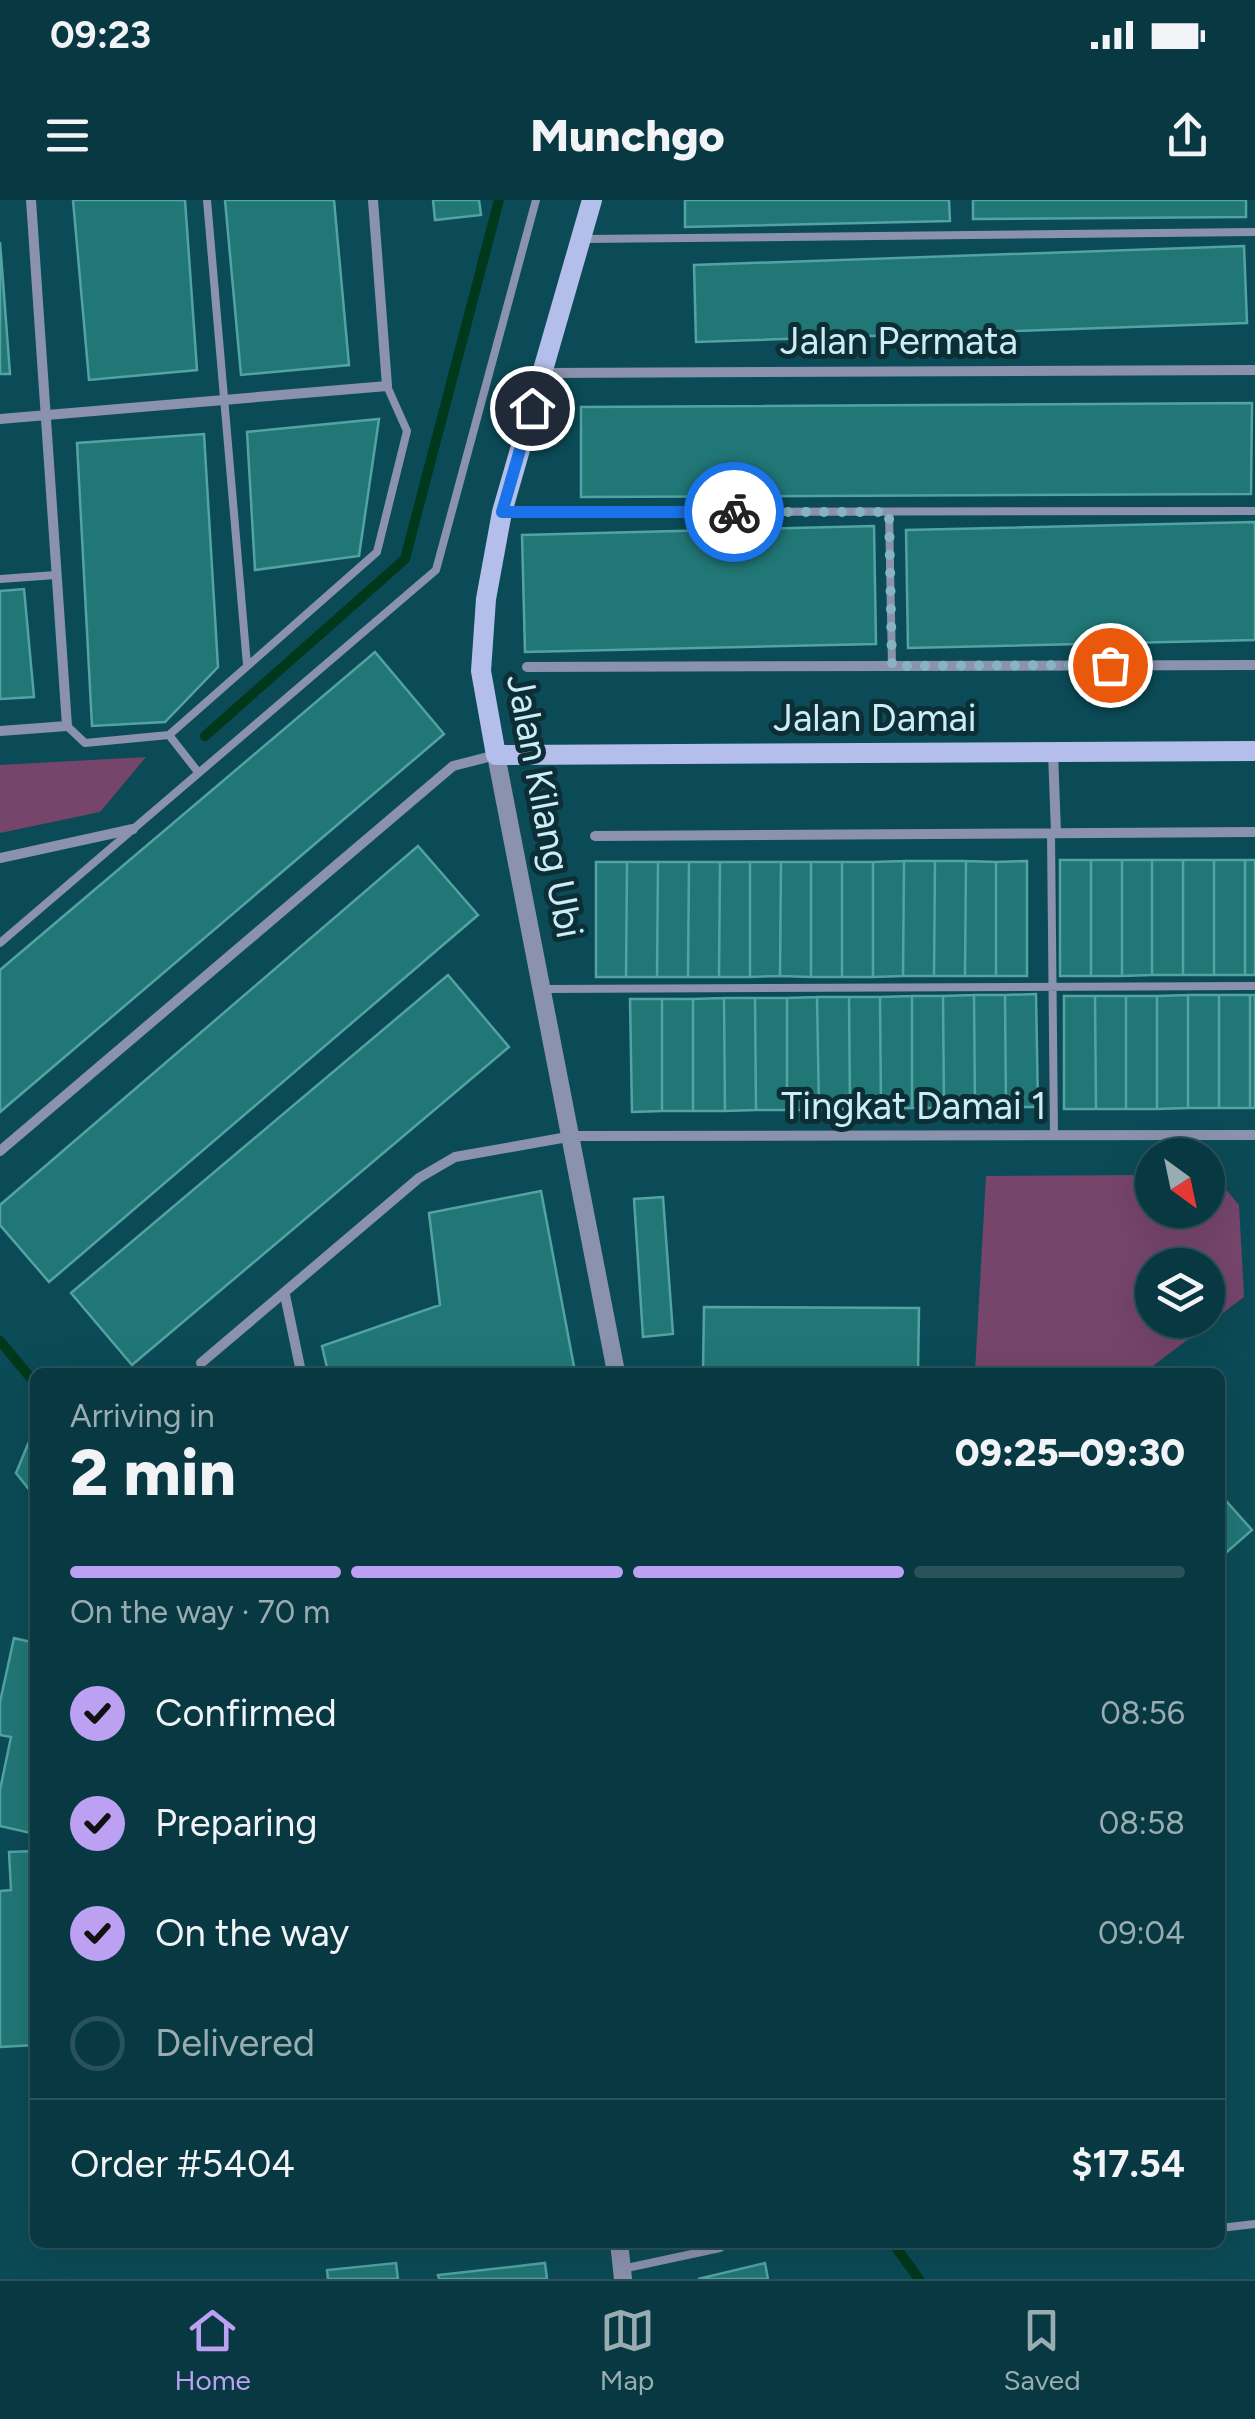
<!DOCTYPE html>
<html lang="en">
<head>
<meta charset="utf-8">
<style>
  body { margin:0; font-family:Figtree,sans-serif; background:#113f48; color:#f1f3f6; height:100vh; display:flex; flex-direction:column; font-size:38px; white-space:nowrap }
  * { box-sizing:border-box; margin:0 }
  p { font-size:32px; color:#98acb1 }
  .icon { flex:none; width:55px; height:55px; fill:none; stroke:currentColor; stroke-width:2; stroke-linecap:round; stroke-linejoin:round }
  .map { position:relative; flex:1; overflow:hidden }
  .panel { position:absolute; left:30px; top:1168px; width:1195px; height:880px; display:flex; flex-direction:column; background:#083841; border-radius:15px; box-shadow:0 10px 40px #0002,0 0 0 2px #29525a }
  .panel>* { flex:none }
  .needle { width:65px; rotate:147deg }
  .fabs { position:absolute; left:1135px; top:938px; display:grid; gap:20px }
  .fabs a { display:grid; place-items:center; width:90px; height:90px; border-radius:50%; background:#083841; box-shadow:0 10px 40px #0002,0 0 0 2px #29525a; font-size:50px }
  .pin { position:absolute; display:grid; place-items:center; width:85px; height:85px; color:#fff; margin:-42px; border:5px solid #fff; border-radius:50%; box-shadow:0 2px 10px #0007 }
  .courier { position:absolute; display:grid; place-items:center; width:100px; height:100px; margin:-50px; border:8px solid #1a73e8; border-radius:50%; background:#fff; color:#222; box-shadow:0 2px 12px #0007 }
  .headline em { font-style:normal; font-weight:800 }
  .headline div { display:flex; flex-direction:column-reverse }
  .headline { display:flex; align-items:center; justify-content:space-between; height:170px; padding:0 40px }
  h1 { font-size:65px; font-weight:800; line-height:75px }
  .bar { display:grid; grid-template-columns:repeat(4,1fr); gap:15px 10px; align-content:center; height:120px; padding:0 40px }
  .bar i { height:12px; border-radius:8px; background:#29525a }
  .bar .on { background:#bca0f2 }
  .bar p { grid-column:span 4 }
  .line { display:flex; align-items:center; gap:25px; padding:0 40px; border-top:2px solid #29525a }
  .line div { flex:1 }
  ol { padding:0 40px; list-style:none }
  li { display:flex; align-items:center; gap:30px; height:110px }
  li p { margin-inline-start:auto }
  li .icon { padding:10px; border-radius:50%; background:#bca0f2; color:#111; stroke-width:4 }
  li:last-child { color:#98acb1 }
  li i { width:55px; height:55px; border:5px solid #29525a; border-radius:50% }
  .status { display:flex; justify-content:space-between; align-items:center; height:70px; padding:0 50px; background:#083841; direction:ltr }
  .status svg { height:28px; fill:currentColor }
  header { display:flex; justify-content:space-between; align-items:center; height:130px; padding:0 40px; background:#083841; font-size:45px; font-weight:800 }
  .dock { display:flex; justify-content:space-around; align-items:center; height:140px; border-top:2px solid #29525a; background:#083841; font-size:28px; color:#98acb1 }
  .dock a { display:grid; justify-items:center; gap:5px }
  .dock .on { color:#bca0f2 }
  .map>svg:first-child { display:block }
  .green { fill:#76456c; fill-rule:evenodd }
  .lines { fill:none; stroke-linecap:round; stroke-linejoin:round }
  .stream { stroke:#00381c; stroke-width:10 }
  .building { fill:#217776; stroke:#53a3a3; stroke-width:2.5 }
  .service { stroke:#8b92ad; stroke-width:8 }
  .minor { stroke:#8b92ad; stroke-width:10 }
  .tertiary { stroke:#8b92ad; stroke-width:18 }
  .secondary { stroke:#b4beea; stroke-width:20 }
  .done { stroke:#87b4bf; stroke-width:10; stroke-dasharray:0 18 }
  .route { stroke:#1a73e8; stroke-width:12 }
  .labels { text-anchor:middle; stroke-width:10; stroke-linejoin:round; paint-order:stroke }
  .street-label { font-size:38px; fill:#caedf7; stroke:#0e2e35 }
</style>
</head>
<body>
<div class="status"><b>09:23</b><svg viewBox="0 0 49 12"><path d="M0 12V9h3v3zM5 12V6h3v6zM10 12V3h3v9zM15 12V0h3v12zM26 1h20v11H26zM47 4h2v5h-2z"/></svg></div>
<header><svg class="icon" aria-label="menu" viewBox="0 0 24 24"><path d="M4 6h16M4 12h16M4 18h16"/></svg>Munchgo<svg class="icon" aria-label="share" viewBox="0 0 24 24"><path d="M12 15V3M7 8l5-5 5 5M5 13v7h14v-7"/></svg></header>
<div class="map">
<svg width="1255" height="2079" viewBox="0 0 1255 2079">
  <rect width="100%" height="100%" fill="#0b4b57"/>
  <path class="green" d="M146,557L100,612L0,633V565Z
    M1152,975V1010H1208V975H1214L1239,1005L1244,1097L1145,1172H975L986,976ZM1208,1065V1120H1152V1065Z"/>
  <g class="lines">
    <path class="stream" d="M205,536L405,359L499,0
      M0,1141L35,1183
      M892,2042L919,2079"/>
  </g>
  <path class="building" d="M73,0H185L197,170L89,180Z
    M225,0H334L349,165L241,175Z
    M433,0H479L481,15L435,20Z
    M685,0H949L950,21L685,27Z
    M973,0H1246V17L973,19Z
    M0,42L10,174H0Z
    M1244,46L1247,123L696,142L694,65Z
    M1252,203L1251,294L581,297V207Z
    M379,219L359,356L255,370L247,232Z
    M204,234L218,467L165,522L92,526L77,243Z
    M1255,322V440L908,448L906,330Z
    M874,326L876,444L525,452L522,335Z
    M24,389L34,497L0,499V391Z
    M375,452L444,534L0,912V770Z
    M418,646L478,715L49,1082L0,1025V1005Z
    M1060,660H1091V776H1060Z
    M1091,660H1122V776H1091Z
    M1122,660H1152V775L1122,776Z
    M1152,660H1183V775H1152Z
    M1183,660H1214V775H1183Z
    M1214,660H1245V775H1214Z
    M1245,660H1255V775H1245Z
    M904,661H935L934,776H903Z
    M904,661L903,776L873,777V662Z
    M935,661H966L965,776H934Z
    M966,661L996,662V776H965Z
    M1027,661V776H996V662Z
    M596,662H627L626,777H596Z
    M627,662H658L657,777H626Z
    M658,662H689L688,777H657Z
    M689,662H720L719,777H688Z
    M720,662H750V777H719Z
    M750,662H781L780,776L750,777Z
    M781,662H811V777L780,776Z
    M811,662H842V777H811Z
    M842,662H873V777H842Z
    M448,775L509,847L132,1165L71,1093Z
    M1036,794L1038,907H1006L1005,795Z
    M974,795H1005L1006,907H975Z
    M974,795L975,907L944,908L943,796Z
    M1188,795H1219V908H1188Z
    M1188,795V908L1157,909V796Z
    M1219,795H1250V908H1219Z
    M1250,795H1255V908H1250Z
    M912,796H943L944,908H912Z
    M912,796V908L881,909L880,797Z
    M1064,796H1095L1096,909H1064Z
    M1095,796H1126V909H1096Z
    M1126,796H1157V909H1126Z
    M817,797H849L850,909L819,910Z
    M817,797L819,910H787V798Z
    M849,797H880L881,909H850Z
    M724,798H755L756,910L725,911Z
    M724,798L725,911H693V799Z
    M755,798H787V910H756Z
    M630,799H662V911L632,912Z
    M662,799H693V911H662Z
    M541,991L575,1172H328L322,1146L440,1105L429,1013Z
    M663,997L673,1134L643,1137L634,999Z
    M704,1107L919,1108L918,1172H703Z
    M33,1232L35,1234V1297L16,1273Z
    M1220,1294L1252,1330L1220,1358Z
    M14,1438L35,1443V1634L0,1626V1590L11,1537L0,1535V1502Z
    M35,1651V1845L0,1847V1691L11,1690L9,1652Z
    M396,2063L398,2079H328L327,2070Z
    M545,2063L547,2079H439L438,2075Z
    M765,2063L768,2079H698Z"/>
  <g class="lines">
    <path class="service" d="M207,0L247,465
      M585,39L1255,32
      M506,312L1255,311
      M889,312L892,466
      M0,379L56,375
      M67,526L85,543L169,535L377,352L407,231L387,186
      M169,535L198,572
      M1051,634L1054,935
      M0,743L436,370L536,0
      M545,789L1255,786
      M1220,2028L1255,2024
      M622,2069L720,2048"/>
    <path class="minor" d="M543,173L1255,170
      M0,219L387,186L373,0
      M527,467L1255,465
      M0,531L67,526L31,0
      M1053,552L1056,633
      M595,636L1255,632
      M0,658L133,629
      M0,951L453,566L496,555
      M285,1095L301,1172
      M201,1163L419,978L455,957L573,936L1255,935"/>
    <path class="tertiary" d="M496,555L616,1172
      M619,2042L623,2079"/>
    <path class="secondary" d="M592,0L502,312L486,399L481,471L496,555L1255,551"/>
  </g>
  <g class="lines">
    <path class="done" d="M734,312H889L892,466L1110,465"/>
    <path class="route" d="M532,208L502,312H734"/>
  </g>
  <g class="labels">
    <g class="street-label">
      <text x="899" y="154">Jalan Permata</text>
      <text x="875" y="531">Jalan Damai</text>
      <text transform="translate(545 606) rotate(79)" y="13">Jalan Kilang Ubi</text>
      <text x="914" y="919">Tingkat Damai 1</text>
    </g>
  </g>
</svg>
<div class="fabs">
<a><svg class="needle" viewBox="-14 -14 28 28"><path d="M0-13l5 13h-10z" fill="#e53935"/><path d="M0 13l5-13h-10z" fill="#98acb1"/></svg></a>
<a><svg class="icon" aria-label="layers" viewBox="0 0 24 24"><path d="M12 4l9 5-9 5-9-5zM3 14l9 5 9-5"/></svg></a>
</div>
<div class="pin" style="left:1110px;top:465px;background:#ea580c"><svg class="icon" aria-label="bag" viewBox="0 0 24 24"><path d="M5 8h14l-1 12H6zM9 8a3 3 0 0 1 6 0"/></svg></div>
<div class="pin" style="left:532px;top:208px;background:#1f2937"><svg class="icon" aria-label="home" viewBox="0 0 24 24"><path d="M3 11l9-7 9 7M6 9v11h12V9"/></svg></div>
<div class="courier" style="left:734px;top:312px"><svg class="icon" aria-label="bike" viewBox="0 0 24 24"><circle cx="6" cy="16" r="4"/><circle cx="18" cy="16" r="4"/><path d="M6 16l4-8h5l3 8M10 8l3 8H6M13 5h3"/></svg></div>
<section class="panel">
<div class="headline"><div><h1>2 min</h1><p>Arriving in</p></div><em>09:25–09:30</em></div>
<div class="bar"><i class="on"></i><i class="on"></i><i class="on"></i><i></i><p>On the way · 70 m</p></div>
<ol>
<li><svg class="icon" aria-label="check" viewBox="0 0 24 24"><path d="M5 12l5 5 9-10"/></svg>Confirmed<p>08:56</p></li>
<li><svg class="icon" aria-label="check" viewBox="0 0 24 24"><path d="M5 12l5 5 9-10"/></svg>Preparing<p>08:58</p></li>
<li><svg class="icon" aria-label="check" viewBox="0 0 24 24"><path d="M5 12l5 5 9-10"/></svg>On the way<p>09:04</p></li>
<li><i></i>Delivered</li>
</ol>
<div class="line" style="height:130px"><div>Order #5404</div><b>$17.54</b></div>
</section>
</div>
<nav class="dock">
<a class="on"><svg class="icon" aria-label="home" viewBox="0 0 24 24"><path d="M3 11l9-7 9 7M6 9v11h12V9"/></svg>Home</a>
<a><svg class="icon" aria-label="map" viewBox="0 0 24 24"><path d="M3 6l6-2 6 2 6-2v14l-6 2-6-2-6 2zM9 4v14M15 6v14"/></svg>Map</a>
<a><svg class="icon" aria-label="saved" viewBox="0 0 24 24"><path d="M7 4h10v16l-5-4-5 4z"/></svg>Saved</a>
</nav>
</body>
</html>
